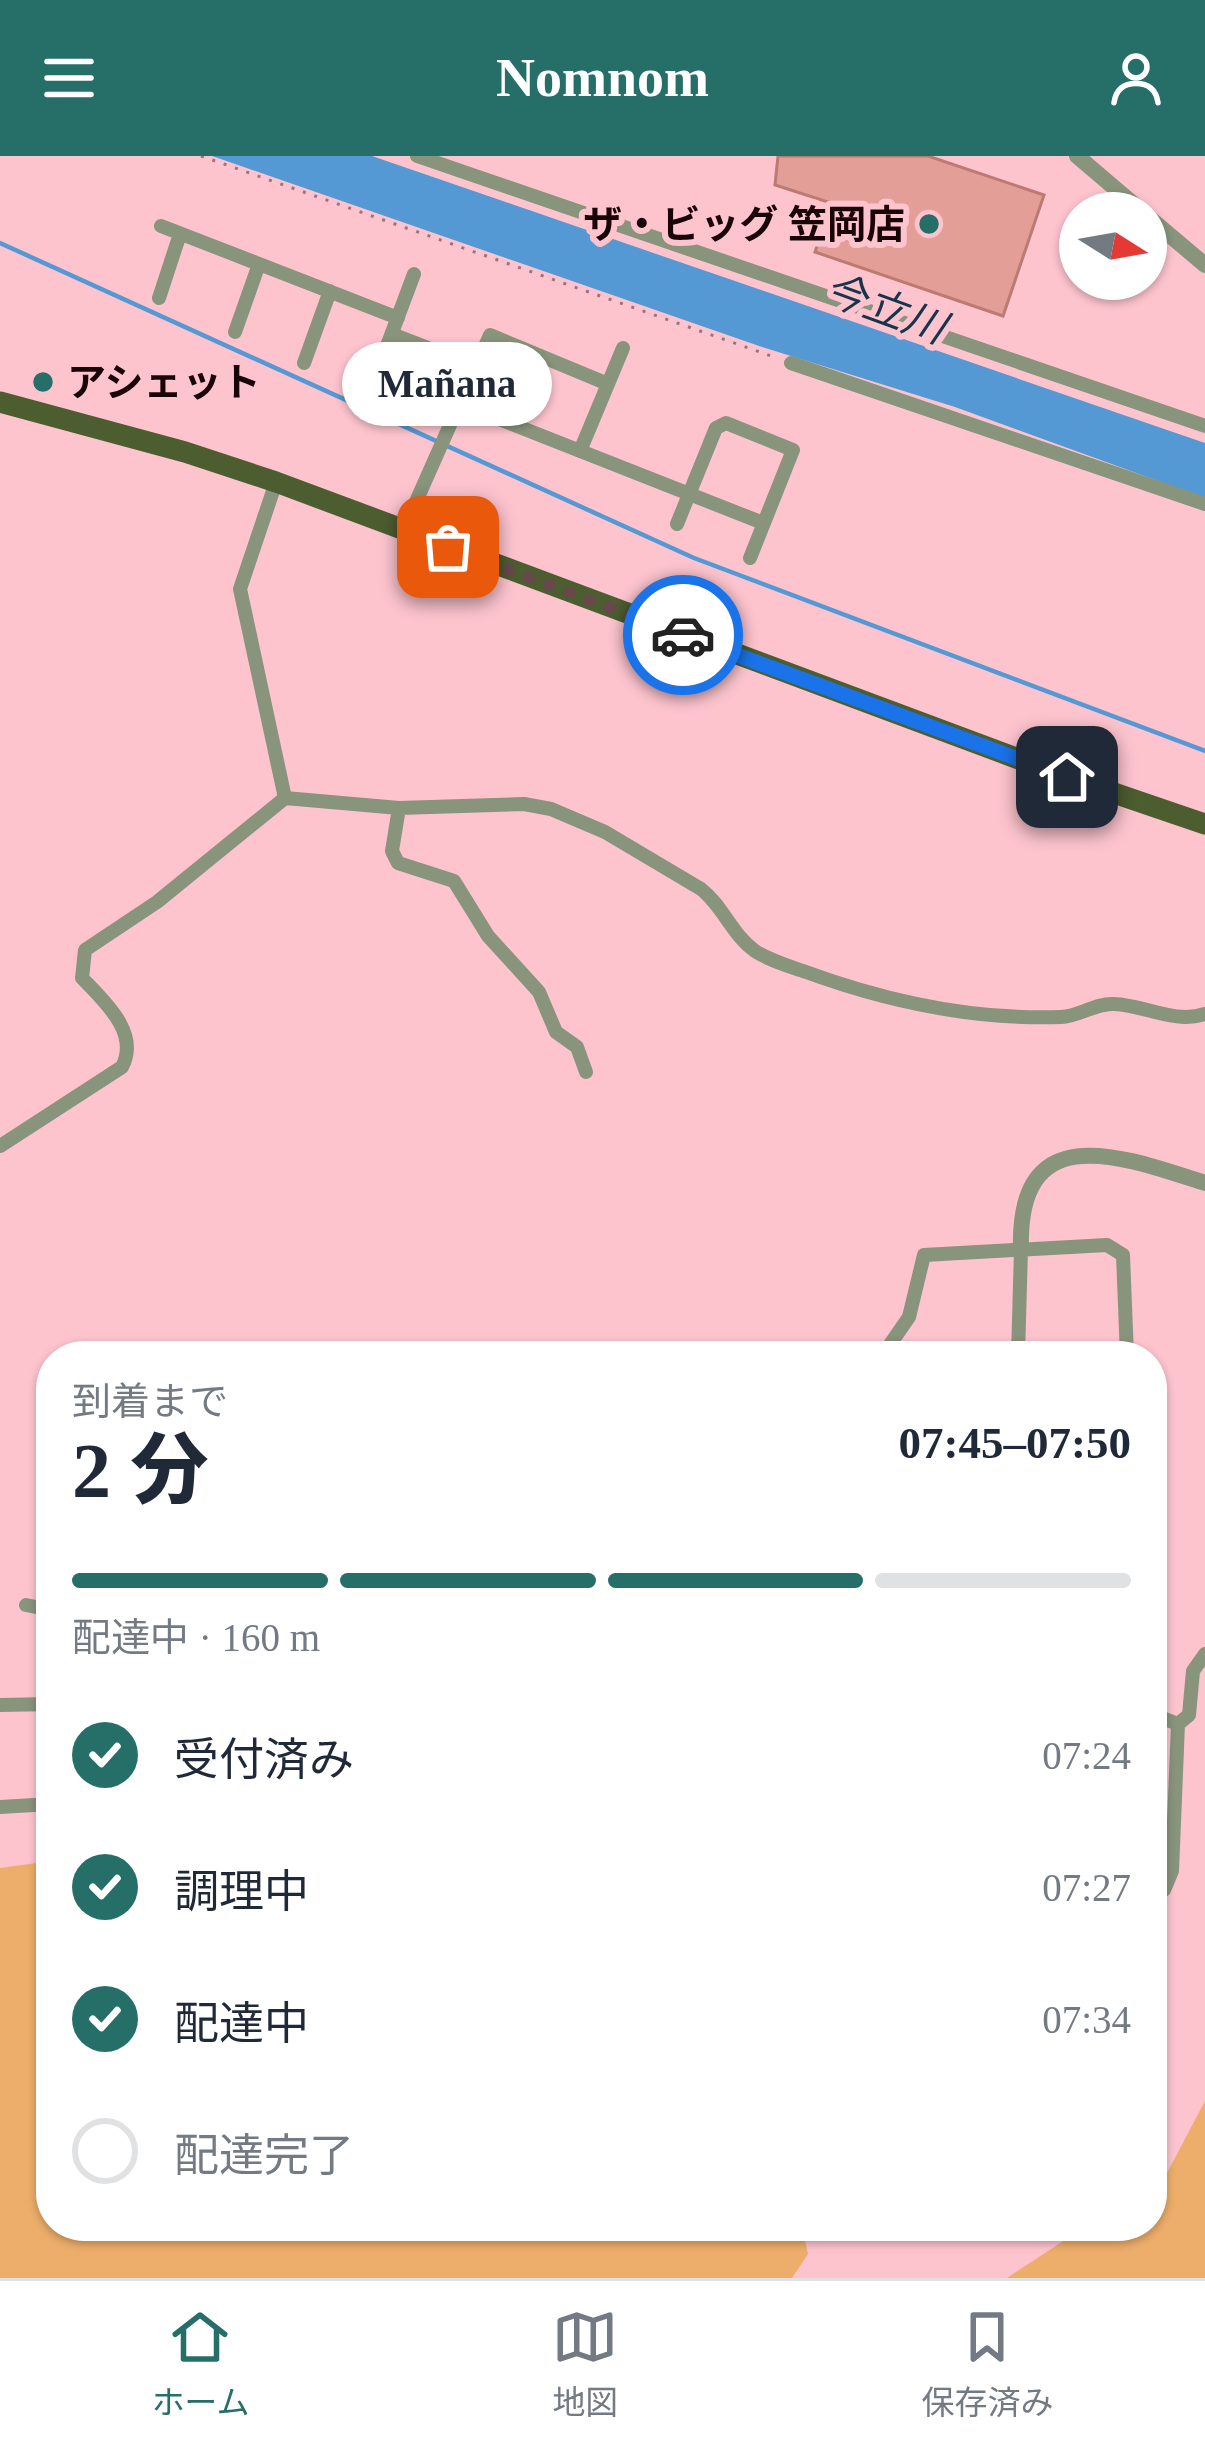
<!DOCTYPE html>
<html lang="ja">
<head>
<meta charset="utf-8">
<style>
  body { margin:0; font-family:"Times New Roman","Noto Sans JP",serif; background:#f6f6f7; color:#1f2937; height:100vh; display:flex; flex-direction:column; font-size:45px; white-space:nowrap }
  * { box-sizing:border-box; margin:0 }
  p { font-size:39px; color:#747a83 }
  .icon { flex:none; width:66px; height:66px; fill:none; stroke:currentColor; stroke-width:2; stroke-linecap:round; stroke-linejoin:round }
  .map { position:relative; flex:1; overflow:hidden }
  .drawer { position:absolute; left:36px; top:1185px; width:1131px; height:900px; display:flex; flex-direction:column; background:#fff; border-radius:48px; box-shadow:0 3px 9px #0004 }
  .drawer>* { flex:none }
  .needle { width:78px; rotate:101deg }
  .fabs { position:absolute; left:1059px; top:36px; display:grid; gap:24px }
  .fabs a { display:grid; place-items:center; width:108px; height:108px; border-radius:50%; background:#fff; box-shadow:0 3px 9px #0004; font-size:60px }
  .pin { position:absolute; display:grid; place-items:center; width:102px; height:102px; color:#fff; margin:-51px; border-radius:24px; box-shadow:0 6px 18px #0006 }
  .courier { position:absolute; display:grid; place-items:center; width:120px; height:120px; margin:-60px; border:9px solid #1a73e8; border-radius:50%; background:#fff; color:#222; box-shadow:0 3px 15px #0007 }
  .bubble { position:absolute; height:84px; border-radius:42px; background:#fff; box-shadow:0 3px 9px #0004; font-size:39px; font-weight:800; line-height:84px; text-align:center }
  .summary em { font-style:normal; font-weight:800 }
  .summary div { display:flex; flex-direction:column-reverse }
  .summary { display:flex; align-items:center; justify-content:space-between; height:204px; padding:0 36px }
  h1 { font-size:78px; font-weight:800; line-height:90px }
  .bar { display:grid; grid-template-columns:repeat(4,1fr); gap:18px 12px; align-content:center; height:144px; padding:0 36px }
  .bar i { height:15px; border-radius:9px; background:#e0e1e3 }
  .bar .on { background:#266f68 }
  .bar p { grid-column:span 4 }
  ol { padding:0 36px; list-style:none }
  li { display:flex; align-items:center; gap:36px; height:132px }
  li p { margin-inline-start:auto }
  li .icon { padding:12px; border-radius:50%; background:#266f68; color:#fff; stroke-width:4 }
  li:last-child { color:#747a83 }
  li i { width:66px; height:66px; border:6px solid #e0e1e3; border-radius:50% }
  header { display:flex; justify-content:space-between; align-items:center; height:156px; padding:0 36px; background:#266f68; color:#fff; font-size:54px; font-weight:800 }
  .tab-bar { display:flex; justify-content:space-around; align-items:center; height:168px; border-top:3px solid #e0e1e3; background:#fff; font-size:33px; color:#747a83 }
  .tab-bar a { display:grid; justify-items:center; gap:6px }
  .tab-bar .on { color:#266f68 }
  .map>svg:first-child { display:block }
  .green { fill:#edae6b }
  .water { fill:#5599d4 }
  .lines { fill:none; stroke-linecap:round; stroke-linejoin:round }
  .stream { stroke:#5599d4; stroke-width:4.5 }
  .building { fill:#e39f97; stroke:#bb7a72; stroke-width:3 }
  .path { stroke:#9e747c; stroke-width:3; stroke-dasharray:3 9; stroke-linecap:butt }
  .minor { stroke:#89947c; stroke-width:14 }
  .tertiary { stroke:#89947c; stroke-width:16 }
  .primary { stroke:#4c5d30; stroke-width:21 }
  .done { stroke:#69474d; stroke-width:12; stroke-dasharray:0 21.6 }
  .route { stroke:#1a73e8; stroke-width:15 }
  .poi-dot { fill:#266f68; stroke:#fdc4ce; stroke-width:4.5 }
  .labels { text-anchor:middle; stroke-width:12; stroke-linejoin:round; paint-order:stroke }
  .poi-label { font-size:39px; font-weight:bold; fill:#190408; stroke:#fdc4ce; text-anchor:end }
  .water-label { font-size:42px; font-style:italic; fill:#16344c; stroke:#fdc4ce }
</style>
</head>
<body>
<header><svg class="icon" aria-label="menu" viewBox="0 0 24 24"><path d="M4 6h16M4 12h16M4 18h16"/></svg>Nomnom<svg class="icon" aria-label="person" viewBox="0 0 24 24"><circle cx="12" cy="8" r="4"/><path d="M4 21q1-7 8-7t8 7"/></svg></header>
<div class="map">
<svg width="1205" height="2122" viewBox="0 0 1205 2122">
  <rect width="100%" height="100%" fill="#fdc4ce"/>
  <path class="green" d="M51,1705V2070H802L808,2098L792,2122H0V1712Z
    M1205,1945V2122H1007L1086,2070H1152V2027L1167,2017Z"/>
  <path class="water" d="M212,0H372L1205,287V342L955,251L762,191Z"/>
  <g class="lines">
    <path class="stream" d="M0,87L694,402L1205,595"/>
  </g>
  <path class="building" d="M778,0H928L1044,39L1003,160L815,96L831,47L775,29Z"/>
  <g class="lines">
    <path class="path" d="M201,0L777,202"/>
    <path class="minor" d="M417,0L1205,270
      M161,70L398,162
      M159,142L180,78
      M235,176L259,108
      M392,178L477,211
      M304,207L330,135
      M791,207L1205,348
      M369,238L414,118
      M461,248L763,367
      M580,295L623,192
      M276,326L240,433L285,642
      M677,368L716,272L726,267L793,294L750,402
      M403,375L490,179L608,228
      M399,652L392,695L398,707L454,725L488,780L539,836L556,876L577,891L586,916
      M0,990L122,911C140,877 105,846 82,822L85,794L157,746L285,642L399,652L524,648L551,653L605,676L701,733C723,750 732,779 755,795C770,805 789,810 806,816C888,846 974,864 1061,861C1080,860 1095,847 1114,848C1145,849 1174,868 1205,858
      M882,1200L909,1161L924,1099L1107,1089L1123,1099L1127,1200
      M1018,1200L1021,1093
      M26,1449L51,1454
      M0,1549L51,1548
      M1152,1558L1178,1568
      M0,1651L51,1648
      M1152,1743L1164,1734L1172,1715L1178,1568L1189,1559L1193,1515L1205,1498"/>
    <path class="tertiary" d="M1077,0L1144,57
      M1146,59L1205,109
      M1021,1093C1017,959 1124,1001 1205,1027"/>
    <path class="primary" d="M0,246L185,296L276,326L1067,621L1205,668"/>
  </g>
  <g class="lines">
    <path class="done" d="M448,391L683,479"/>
    <path class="route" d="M683,479L1067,621"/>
  </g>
  <g class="poi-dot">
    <circle cx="929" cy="68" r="12"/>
    <circle cx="43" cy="226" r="12"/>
  </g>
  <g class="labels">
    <g class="poi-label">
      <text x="905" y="82">ザ・ビッグ 笠岡店</text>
      <text x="67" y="240" text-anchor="start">アシェット</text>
    </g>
    <g class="water-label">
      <text transform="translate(885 152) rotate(20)" y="15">今立川</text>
    </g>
  </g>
</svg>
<div class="fabs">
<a><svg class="needle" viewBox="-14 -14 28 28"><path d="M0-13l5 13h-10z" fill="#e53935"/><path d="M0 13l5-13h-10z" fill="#747a83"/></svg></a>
</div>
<div class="pin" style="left:448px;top:391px;background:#ea580c"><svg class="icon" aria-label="bag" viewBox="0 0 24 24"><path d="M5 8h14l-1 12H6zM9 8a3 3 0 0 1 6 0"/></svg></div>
<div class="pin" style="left:1067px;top:621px;background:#1f2937"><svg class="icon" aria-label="home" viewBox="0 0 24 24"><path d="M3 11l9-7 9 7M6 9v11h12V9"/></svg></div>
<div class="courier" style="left:683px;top:479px"><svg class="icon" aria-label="car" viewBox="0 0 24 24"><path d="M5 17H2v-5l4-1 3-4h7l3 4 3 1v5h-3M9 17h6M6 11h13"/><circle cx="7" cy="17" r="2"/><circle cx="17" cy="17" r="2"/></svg></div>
<div class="bubble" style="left:342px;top:186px;width:210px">Mañana</div>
<section class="drawer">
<div class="summary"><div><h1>2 分</h1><p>到着まで</p></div><em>07:45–07:50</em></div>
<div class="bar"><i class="on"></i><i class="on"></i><i class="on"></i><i></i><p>配達中 · 160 m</p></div>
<ol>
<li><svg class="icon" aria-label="check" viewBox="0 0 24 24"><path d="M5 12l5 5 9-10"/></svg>受付済み<p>07:24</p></li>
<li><svg class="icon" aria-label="check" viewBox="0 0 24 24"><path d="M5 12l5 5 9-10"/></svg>調理中<p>07:27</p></li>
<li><svg class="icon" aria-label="check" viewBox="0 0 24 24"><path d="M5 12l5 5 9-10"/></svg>配達中<p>07:34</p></li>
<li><i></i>配達完了</li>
</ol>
</section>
</div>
<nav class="tab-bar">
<a class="on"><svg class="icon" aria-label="home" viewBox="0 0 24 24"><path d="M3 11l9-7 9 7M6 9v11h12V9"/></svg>ホーム</a>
<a><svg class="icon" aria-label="map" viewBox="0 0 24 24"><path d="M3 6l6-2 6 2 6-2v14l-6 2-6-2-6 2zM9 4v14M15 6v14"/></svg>地図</a>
<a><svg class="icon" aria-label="saved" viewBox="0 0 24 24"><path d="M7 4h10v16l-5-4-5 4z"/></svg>保存済み</a>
</nav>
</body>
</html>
